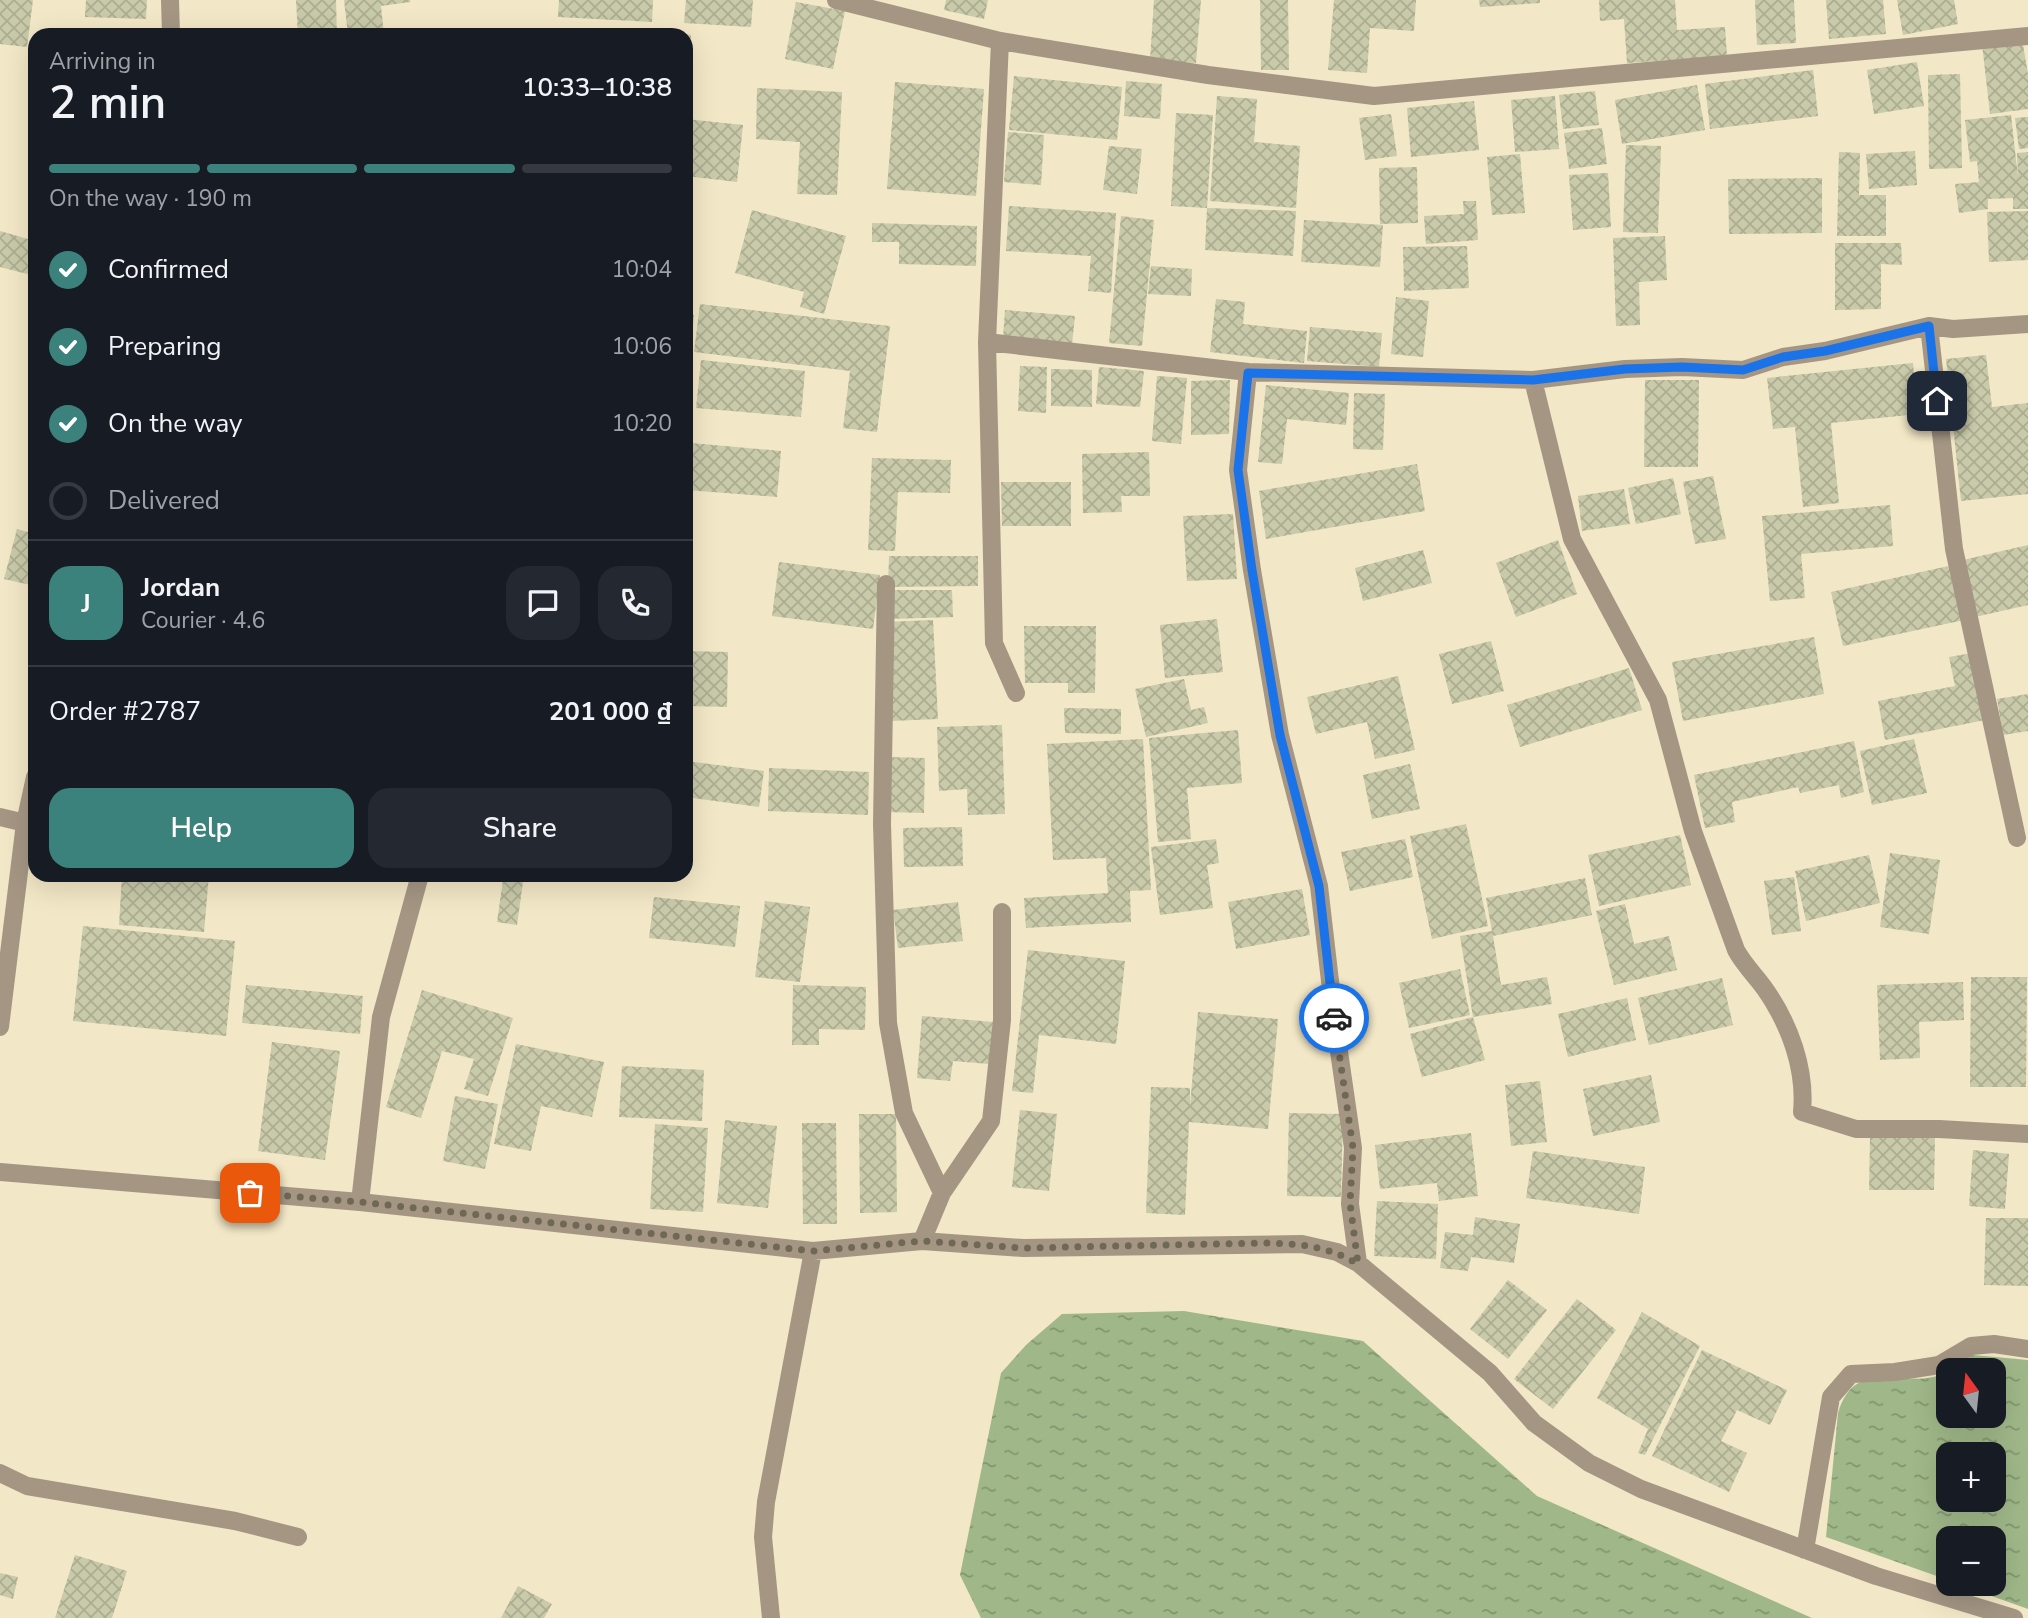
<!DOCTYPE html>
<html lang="en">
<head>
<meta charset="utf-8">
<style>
  body { margin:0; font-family:"Nunito Sans",sans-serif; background:#242831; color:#f1f3f6; height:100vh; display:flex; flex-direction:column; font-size:26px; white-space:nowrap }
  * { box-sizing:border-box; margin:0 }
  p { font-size:23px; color:#9ea1a6 }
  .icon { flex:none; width:38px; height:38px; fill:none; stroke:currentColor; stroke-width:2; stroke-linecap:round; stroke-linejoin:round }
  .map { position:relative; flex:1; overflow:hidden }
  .sheet { position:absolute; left:28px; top:28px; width:665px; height:854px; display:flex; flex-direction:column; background:#171b24; border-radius:21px; box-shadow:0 7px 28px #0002 }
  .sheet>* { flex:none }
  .needle { width:46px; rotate:345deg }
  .controls { position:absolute; left:1936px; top:1358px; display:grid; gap:14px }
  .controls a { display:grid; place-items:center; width:70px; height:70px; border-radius:14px; background:#171b24; box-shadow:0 7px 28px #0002; font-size:35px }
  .pin { position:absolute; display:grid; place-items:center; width:60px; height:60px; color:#fff; margin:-30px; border-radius:14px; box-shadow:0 4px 10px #0006 }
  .courier { position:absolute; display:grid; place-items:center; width:70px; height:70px; margin:-35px; border:5px solid #1a73e8; border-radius:50%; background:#fff; color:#222; box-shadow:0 2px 9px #0007 }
  .summary em { font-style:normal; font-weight:600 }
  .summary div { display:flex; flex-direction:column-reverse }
  .summary { display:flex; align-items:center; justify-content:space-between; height:119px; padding:0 21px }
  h1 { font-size:46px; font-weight:600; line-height:52px }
  .bar { display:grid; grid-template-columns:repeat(4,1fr); gap:10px 7px; align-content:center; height:84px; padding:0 21px }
  .bar i { height:9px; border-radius:5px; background:#363941 }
  .bar .current { background:#3c827c }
  .bar p { grid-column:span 4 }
  .line { display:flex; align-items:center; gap:18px; padding:0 21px; border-top:2px solid #363941 }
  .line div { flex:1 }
  .round { display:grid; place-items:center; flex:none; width:74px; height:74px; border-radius:21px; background:#242831 }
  ol { padding:0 21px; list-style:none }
  li { display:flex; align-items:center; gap:21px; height:77px }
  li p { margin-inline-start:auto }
  li .icon { padding:7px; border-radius:50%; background:#3c827c; color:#fff; stroke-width:4 }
  li:last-child { color:#9ea1a6 }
  li i { width:38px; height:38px; border:4px solid #363941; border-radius:50% }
  .button { display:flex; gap:14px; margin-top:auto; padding:14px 21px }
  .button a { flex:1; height:80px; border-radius:21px; background:#3c827c; color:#fff; font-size:28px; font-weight:600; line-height:80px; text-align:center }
  .button a+a { background:#242831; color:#f1f3f6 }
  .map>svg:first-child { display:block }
  .water { fill:url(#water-ripples); fill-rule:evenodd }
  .building { fill:url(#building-cross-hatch) }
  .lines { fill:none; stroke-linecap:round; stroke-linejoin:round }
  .minor { stroke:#a59684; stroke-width:18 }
  .done { stroke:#6f6855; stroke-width:7; stroke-dasharray:0 12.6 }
  .route { stroke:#1a73e8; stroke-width:9 }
</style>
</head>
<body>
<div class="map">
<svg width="2028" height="1618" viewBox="0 0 2028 1618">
  <defs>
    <pattern id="water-ripples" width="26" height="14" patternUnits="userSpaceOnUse" patternTransform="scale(1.75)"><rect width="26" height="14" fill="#a0b889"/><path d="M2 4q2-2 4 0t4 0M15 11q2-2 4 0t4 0" fill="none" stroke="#82956f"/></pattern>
    <pattern id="building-cross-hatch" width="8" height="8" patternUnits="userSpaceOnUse" patternTransform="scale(1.75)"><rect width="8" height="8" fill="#c8caa9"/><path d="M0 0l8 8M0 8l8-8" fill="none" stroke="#acad91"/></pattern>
  </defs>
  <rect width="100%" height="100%" fill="#f2e7c6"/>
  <path class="water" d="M1184,1311L1363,1341L1537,1496L1812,1618H981L960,1575L1001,1373L1026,1345L1062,1314Z
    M1973,1355L2028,1360V1609L1958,1584H1993V1538H1948V1580L1826,1537L1838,1413C1855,1356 1900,1389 1940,1375C1952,1370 1963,1361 1973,1355ZM1948,1370H1993V1416H1948ZM1948,1454H1993V1500H1948Z"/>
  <path class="building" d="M0,0H33L27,47L0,44Z
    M86,0H147L146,19L85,17Z
    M296,0H336L337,35H298Z
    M344,0H410V2L381,6L384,35H348Z
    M559,0H653L652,22L558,17Z
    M686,0H753L751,27L684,23Z
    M946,0H988L984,19L944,10Z
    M1154,0H1201L1196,63L1150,60Z
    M1260,0H1288L1289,70H1261Z
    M1334,0H1416L1414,31L1370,28L1367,73L1328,70Z
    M1479,0H1540V3L1480,7Z
    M1599,0H1675L1677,30L1725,27L1727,56L1627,63L1624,19L1600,21Z
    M1755,0H1794L1796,43L1757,45Z
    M1826,0H1883L1886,34L1829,39Z
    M1897,0H1954L1958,24L1903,35Z
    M796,2L845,11L833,69L785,59Z
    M219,28H291V35H219Z
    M686,34L691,35L688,86H686Z
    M2022,39L2028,74V109L1990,114L1982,44Z
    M1917,62L1924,106L1874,114L1867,70Z
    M1813,70L1818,116L1710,129L1705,84Z
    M1960,74L1962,168L1929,169L1928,75Z
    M1014,76L1122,87L1117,140L1009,130Z
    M1126,81L1162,84L1160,119L1124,116Z
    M895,82L984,89L976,196L887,189Z
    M1697,85L1705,130L1622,144L1615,100Z
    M757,88L842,92L837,195L797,194L800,142L756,139Z
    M1595,91L1599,125L1563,129L1559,95Z
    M1217,96L1257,99L1254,142L1300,146L1296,208L1210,201Z
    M1555,96L1559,149L1515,152L1511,100Z
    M1474,101L1479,150L1411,157L1407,108Z
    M1176,113L1213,115L1207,208L1296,211L1293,256L1205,250L1207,208L1171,206Z
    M1391,114L1397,156L1365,160L1359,118Z
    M2011,115L2018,177L2017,153L2028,152V209H2013V198L1988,199V209L1959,213L1955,184L1979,182L1977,161L1970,162L1965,120Z
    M2028,117V148L2019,149L2015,118Z
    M686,119L743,125L737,182L686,176Z
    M1602,128L1607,164L1569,169L1564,133Z
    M1008,132L1044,135L1041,185L1004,182Z
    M1626,145L1661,146L1658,233L1623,232Z
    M1109,146L1142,149L1137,194L1103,190Z
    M1915,151L1917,185L1869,189L1866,154Z
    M1839,152L1860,153L1859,195H1886V236H1837Z
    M1520,154L1525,213L1492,215L1487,157Z
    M1417,167L1418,223L1380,224L1379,168Z
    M1608,173L1611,227L1573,230L1569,175Z
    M1822,178V233L1729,234L1728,179Z
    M1463,201H1476L1478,240L1426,244L1424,216L1464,214Z
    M1009,206L1116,213L1111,293L1088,291L1091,256L1006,251Z
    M752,210L846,236L824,314L800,307L804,292L735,273Z
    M2028,211V260L1989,262L1987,212Z
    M1121,216L1154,220L1142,346L1109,343Z
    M1304,220L1383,225L1380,267L1301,262Z
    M872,223L977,226L976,266L899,264V242H872Z
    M0,231L35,241V276L0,267Z
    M1665,236L1667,280L1639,282L1640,325L1616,326L1613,238Z
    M1835,243H1901L1902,265L1881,264V309L1835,310Z
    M1467,246L1469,288L1404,291L1403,247Z
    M1151,266L1192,269L1191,296L1148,294Z
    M1396,297L1429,301L1423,357L1391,354Z
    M1216,299L1245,302L1243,324L1307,331L1304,363L1210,352Z
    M700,304L890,326L877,432L843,428L850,371L694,352Z
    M1005,310L1075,316L1072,344L1003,338Z
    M686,314L694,315L688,389H686Z
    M1310,327L1382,333L1379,367L1307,361Z
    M1986,355L1992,407L2028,403V494L1961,501L1946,359Z
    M701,360L805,371L801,417L696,408Z
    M1913,363L1918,414L1831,423L1839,503L1803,507L1795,427L1773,429L1767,378Z
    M1020,366L1047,367L1046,413L1018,411Z
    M1099,367L1144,371L1140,407L1096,404Z
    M1051,369L1092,370V407L1051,406Z
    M1157,376L1187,378L1181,444L1152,441Z
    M1230,380L1229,434L1191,435V381Z
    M1645,380H1699L1698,467H1644Z
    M1266,385L1349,393L1346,425L1287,419L1282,464L1258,462Z
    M1354,393L1385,394L1383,450L1353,449Z
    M691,443L781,451L777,497L687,490Z
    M1149,452L1150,496H1121L1122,512L1083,513L1082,454Z
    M872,458L951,460L950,493L898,492L895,551L868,550Z
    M1417,464L1425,511L1266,539L1259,491Z
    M1713,476L1726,539L1695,544L1683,482Z
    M1673,478L1681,514L1636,524L1628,488Z
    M1001,482H1071V526H1002Z
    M1624,489L1630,524L1582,531L1578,496Z
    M1890,505L1893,546L1801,554L1805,598L1770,601L1762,516Z
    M1233,514L1237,579L1187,581L1183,516Z
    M17,529L35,534V586L4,579Z
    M1558,540L1577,594L1516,617L1496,563Z
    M2028,545V605L1975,617L1963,560Z
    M1423,550L1432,583L1363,601L1355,568Z
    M889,556H978V586L888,587Z
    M779,562L880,575L873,629L772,616Z
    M1953,565L1964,620L1843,646L1831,592Z
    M889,590H952L953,617L889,619Z
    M1217,619L1223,672L1165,678L1160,625Z
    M933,620L938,719L891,721L887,622Z
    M1024,626H1096L1095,693H1068V683H1025Z
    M1814,637L1824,694L1683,721L1672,662Z
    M1491,641L1504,691L1452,704L1439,654Z
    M686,651L728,652L727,707L686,706Z
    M1972,653L1985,720L1885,740L1878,701L1955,686L1949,657Z
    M1629,668L1642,710L1520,747L1507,705Z
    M1398,676L1415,750L1375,759L1367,722L1316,734L1307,697Z
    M1184,679L1191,710L1204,707L1208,723L1146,737L1135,689Z
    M2028,694V731L2003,735L1997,699Z
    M1064,708L1121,709V734L1065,733Z
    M1002,725L1005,814L968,815L967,789L939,791L937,727Z
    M1238,730L1242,783L1187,788L1191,839L1158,842L1149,738Z
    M1143,739L1151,890L1130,891L1131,922L1026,928L1024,898L1108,893L1106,858L1053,860L1047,744Z
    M1914,739L1927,793L1872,805L1860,751Z
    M1854,741L1864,792L1841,798L1839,785L1800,793L1798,787L1732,802L1735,822L1705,828L1694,775Z
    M889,757L925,758L924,813L888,812Z
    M686,761L764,771L759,807L686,797Z
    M1410,764L1420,809L1372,819L1363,775Z
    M769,768L869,772L868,815L768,811Z
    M1466,824L1488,926L1432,939L1410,836Z
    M962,827L963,866L904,867L903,828Z
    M1680,835L1691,885L1599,906L1588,855Z
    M1216,839L1219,863L1207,865L1213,908L1160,915L1151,847Z
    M1405,839L1413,877L1350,891L1341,852Z
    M1890,853L1940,860L1929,934L1880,927Z
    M1869,855L1880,903L1806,921L1795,871Z
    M122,875H209L204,932L119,925Z
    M475,875H524L517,925L497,922L503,880Z
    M1794,877L1801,931L1772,935L1764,881Z
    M1585,878L1592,915L1493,936L1501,985L1547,977L1552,1004L1473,1017L1460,936L1492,931L1486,898Z
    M1302,889L1310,935L1236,949L1228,902Z
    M654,897L740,906L735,947L649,938Z
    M765,901L810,907L800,982L755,977Z
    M958,902L963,941L898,948L893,910Z
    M1625,904L1634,944L1669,936L1677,970L1614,985L1596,911Z
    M83,926L235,941L226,1036L73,1021Z
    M1028,950L1125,961L1116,1044L1039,1035L1033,1093L1012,1091Z
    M1460,969L1470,1015L1409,1028L1399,983Z
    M1971,977H2027L2026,1087H1970Z
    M1722,978L1733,1025L1649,1045L1638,998Z
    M1963,982L1964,1020L1919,1022L1920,1058L1880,1060L1877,985Z
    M246,985L363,996L360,1034L242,1023Z
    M793,985L866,987L865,1030L819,1029V1045H792Z
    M422,990L513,1018L488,1096L464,1089L474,1059L442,1051L421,1118L386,1107Z
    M1627,998L1636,1040L1568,1057L1558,1014Z
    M1198,1012L1278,1019L1268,1129L1189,1122L1185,1215L1146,1213L1151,1087L1190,1088V1106Z
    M922,1016L993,1022L989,1064L953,1061L950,1081L917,1078Z
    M1473,1017L1485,1060L1422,1077L1410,1034Z
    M272,1042L340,1051L325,1160L258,1151Z
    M516,1044L604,1062L592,1117L541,1106L531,1151L494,1144Z
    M622,1066L704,1070L702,1121L619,1117Z
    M1651,1075L1660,1122L1593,1136L1583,1089Z
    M1540,1081L1547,1142L1511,1146L1505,1085Z
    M455,1096L498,1104L485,1169L443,1161Z
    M1020,1110L1057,1114L1049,1191L1012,1187Z
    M1289,1113L1343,1114L1341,1197L1287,1196Z
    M859,1114H896L897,1212L860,1213Z
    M725,1120L777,1126L768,1208L717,1203Z
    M802,1123H836L837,1224H803Z
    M655,1124L708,1128L703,1212L650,1209Z
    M1471,1133L1478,1196L1439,1201L1437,1183L1380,1189L1375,1145Z
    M1870,1137H1935L1934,1190H1869Z
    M1973,1150L2009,1154L2005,1209L1969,1206Z
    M1533,1151L1645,1167L1639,1214L1526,1198Z
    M1377,1201L1438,1204L1436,1259L1374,1256Z
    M1475,1217L1520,1224L1514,1263L1471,1257L1468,1271L1440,1268L1445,1232L1473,1235Z
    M1986,1218H2028V1286L1984,1285Z
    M1508,1280L1547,1310L1508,1359L1470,1329Z
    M1577,1299L1616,1330L1553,1409L1514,1379Z
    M1642,1312L1700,1346L1645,1455L1638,1453L1648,1429L1597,1398Z
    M1702,1350L1787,1390L1770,1425L1737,1410L1721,1441L1747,1453L1729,1492L1652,1456Z
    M75,1555L127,1571L112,1618H55Z
    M0,1573L18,1577L13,1599L0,1595Z
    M518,1586L552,1604L544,1618H501Z"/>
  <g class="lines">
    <path class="minor" d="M170,0L171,35
      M836,0L1000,41L1208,75L1374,96L2028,36
      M1000,41L987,342L1248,372
      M1929,326L1954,549L2017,838
      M987,342L994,643L1016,693
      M1533,380L1572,539L1658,700L1693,831L1736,950C1744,965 1756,976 1765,989C1790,1025 1806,1069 1802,1112L1856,1129H1939L2028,1134
      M886,584L882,824L888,1023L904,1113L942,1193
      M0,817L25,823
      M0,1027L25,823L35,777
      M0,1172L360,1202L813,1251L922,1241L1023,1248L1302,1244L1337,1252L1358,1263L1490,1373L1534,1423L1589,1463L1641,1489L1876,1576L2014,1618
      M360,1202L381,1017L420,875
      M922,1241L942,1193L991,1121L1002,1020V912
      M1358,1263L1350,1204L1353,1148L1335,1024L1319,886L1280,735L1252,570L1238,470L1248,372L1533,380L1625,369L1682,367L1743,370L1783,357L1825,351L1929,326L1953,329L2028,324
      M0,1473L27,1486L235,1521L298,1537
      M1805,1550L1831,1397L1851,1374L1895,1372L1939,1365L1971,1346L1994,1344L2028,1349
      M771,1618L763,1537L766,1502L813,1251"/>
  </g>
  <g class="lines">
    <path class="done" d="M250,1193L360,1202L813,1251L922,1241L1023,1248L1264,1243C1301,1244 1325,1245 1358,1264L1350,1203L1353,1148L1334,1018"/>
    <path class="route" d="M1334,1018L1319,886L1280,735L1252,570L1238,470L1248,373L1533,380L1625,369L1682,367L1743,370L1783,357L1825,351L1929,326L1937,401"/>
  </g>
</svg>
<div class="controls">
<a><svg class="needle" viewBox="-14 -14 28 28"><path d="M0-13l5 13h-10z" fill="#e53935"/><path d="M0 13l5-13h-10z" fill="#9ea1a6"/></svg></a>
<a>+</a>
<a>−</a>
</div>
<div class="pin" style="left:250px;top:1193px;background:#ea580c"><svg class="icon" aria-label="bag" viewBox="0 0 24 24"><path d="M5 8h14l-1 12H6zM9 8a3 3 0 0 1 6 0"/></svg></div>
<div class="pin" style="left:1937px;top:401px;background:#1f2937"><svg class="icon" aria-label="home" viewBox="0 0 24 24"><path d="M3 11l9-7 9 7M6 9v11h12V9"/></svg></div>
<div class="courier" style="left:1334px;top:1018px"><svg class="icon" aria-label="car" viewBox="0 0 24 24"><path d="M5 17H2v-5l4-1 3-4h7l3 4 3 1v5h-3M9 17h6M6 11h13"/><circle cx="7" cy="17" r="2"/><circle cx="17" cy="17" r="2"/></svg></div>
<section class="sheet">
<div class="summary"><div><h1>2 min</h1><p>Arriving in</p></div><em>10:33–10:38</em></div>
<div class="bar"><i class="current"></i><i class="current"></i><i class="current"></i><i></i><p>On the way · 190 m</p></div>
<ol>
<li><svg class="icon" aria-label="check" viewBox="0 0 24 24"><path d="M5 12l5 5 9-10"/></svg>Confirmed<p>10:04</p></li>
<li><svg class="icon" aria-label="check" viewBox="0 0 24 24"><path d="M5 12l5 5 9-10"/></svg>Preparing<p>10:06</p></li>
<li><svg class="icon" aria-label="check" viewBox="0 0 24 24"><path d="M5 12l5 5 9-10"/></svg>On the way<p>10:20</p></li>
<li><i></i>Delivered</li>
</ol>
<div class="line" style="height:126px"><b class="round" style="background:#3c827c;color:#fff">J</b><div><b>Jordan</b><p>Courier · 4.6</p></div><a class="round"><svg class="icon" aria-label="chat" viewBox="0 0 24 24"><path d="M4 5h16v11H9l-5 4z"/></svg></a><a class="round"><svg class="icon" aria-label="phone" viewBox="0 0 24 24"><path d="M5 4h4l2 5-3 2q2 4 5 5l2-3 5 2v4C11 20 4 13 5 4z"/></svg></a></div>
<div class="line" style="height:91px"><div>Order #2787</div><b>201 000 ₫</b></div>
<div class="button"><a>Help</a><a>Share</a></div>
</section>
</div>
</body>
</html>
